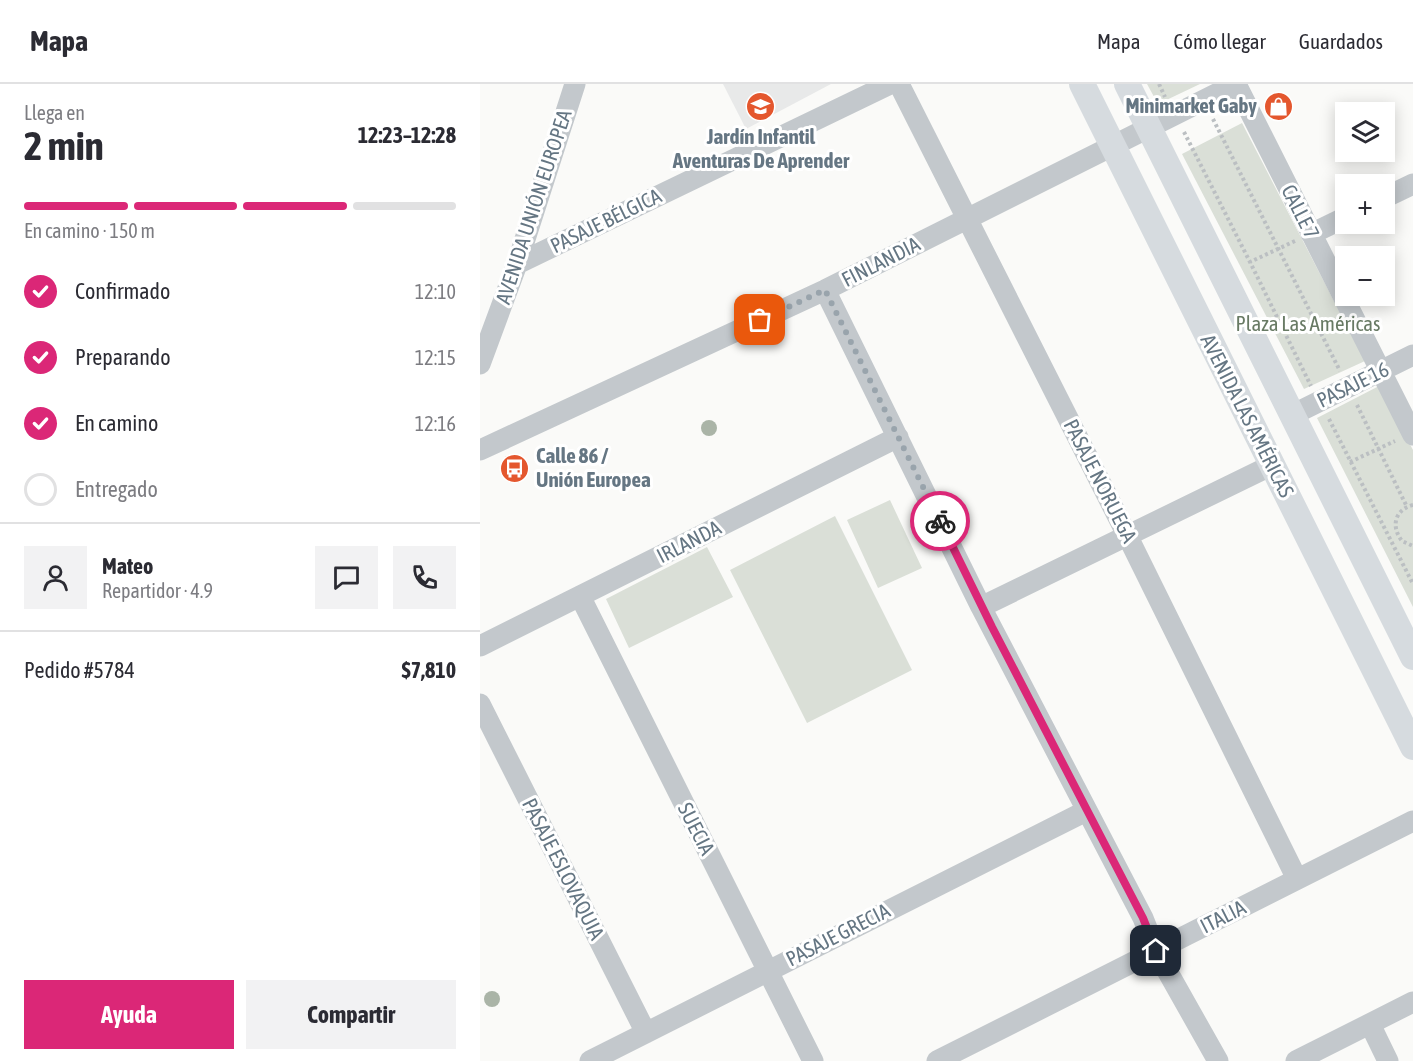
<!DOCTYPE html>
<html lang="es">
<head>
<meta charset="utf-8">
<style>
  body { margin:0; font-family:"Asap Condensed",sans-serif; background:#f2f2f3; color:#2b2b33; height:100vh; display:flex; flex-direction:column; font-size:22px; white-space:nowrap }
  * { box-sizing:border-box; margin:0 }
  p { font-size:20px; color:#7c7c81 }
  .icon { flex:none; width:33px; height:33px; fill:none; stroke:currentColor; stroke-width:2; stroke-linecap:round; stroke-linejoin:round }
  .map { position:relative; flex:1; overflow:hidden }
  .side { display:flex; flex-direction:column; background:#fff; width:480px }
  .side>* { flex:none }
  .buttons { position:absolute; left:855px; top:18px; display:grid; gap:12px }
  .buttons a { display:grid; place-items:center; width:60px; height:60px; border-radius:0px; background:#fff; box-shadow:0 3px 15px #0003; font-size:30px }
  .pin { position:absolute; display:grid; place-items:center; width:51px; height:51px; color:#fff; margin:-26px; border-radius:12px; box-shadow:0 3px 9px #0006 }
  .courier { position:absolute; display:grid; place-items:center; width:60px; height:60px; margin:-30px; border:4px solid #db2777; border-radius:50%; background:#fff; color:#222; box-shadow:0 2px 8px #0007 }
  .summary em { font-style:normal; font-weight:700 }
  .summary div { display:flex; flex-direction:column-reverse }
  .summary { display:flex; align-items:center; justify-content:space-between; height:102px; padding:0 24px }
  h1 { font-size:39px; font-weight:700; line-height:45px }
  .bar { display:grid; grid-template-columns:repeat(4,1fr); gap:9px 6px; align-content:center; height:72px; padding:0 24px }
  .bar i { height:8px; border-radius:4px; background:#e1e1e2 }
  .bar .active { background:#db2777 }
  .bar p { grid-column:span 4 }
  .line { display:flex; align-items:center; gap:15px; padding:0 24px; border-top:2px solid #e1e1e2 }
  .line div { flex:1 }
  .round { display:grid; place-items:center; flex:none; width:63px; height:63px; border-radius:0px; background:#f2f2f3 }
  ol { padding:0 24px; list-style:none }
  li { display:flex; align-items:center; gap:18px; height:66px }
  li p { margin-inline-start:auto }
  li .icon { padding:6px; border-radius:50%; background:#db2777; color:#fff; stroke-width:4 }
  li:last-child { color:#7c7c81 }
  li i { width:33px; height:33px; border:3px solid #e1e1e2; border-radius:50% }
  .cta { display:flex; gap:12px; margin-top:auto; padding:12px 24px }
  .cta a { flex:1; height:69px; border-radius:0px; background:#db2777; color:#fff; font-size:24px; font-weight:700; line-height:69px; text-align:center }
  .cta a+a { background:#f2f2f3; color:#2b2b33 }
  header { display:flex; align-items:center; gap:36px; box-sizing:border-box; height:84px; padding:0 30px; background:#fff; border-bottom:2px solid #e1e1e2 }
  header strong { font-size:28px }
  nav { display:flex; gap:33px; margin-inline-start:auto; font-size:21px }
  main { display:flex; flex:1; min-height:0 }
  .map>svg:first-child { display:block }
  .built { fill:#e8e9e9 }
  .park { fill:#dadfd7 }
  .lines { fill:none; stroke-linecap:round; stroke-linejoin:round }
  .path { stroke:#bbbfc2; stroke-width:4; stroke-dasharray:3 3; stroke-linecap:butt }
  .minor { stroke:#c3c8cc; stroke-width:21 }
  .major { stroke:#d6dbdf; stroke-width:26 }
  .tree { fill:#aab4a7 }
  .done { stroke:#99a4ac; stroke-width:6; stroke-dasharray:0 10.8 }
  .route { stroke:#db2777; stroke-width:8 }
  .labels { text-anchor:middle; stroke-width:6; stroke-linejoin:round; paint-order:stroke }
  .poi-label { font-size:21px; font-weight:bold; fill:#657683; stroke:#fff; text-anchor:end }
  .street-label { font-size:21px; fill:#657683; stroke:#fff }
  .park-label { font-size:21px; fill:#687a64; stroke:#fff }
</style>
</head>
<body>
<header>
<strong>Mapa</strong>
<nav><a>Mapa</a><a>Cómo llegar</a><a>Guardados</a></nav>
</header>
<main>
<section class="side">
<div class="summary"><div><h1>2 min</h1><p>Llega en</p></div><em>12:23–12:28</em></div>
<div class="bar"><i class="active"></i><i class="active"></i><i class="active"></i><i></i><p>En camino · 150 m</p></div>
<ol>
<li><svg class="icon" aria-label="check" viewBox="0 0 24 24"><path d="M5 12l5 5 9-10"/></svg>Confirmado<p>12:10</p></li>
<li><svg class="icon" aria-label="check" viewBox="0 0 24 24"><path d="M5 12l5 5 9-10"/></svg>Preparando<p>12:15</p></li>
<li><svg class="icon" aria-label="check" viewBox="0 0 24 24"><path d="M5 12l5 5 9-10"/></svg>En camino<p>12:16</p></li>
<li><i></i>Entregado</li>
</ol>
<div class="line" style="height:108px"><a class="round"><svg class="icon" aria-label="person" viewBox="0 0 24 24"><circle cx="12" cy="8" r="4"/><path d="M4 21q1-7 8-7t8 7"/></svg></a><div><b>Mateo</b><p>Repartidor · 4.9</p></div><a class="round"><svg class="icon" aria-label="chat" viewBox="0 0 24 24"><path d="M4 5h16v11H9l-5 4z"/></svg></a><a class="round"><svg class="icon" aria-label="phone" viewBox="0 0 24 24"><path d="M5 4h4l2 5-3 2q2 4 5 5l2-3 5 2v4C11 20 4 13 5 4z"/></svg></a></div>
<div class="line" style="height:78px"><div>Pedido #5784</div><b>$7,810</b></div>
<div class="cta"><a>Ayuda</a><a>Compartir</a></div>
</section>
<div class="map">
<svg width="933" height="977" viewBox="0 0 933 977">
  <rect width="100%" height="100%" fill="#fafaf8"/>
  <path class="built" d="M243,0H351L266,45Z"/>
  <path class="park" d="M667,0H720L678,20Z
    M762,39L885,277L824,305L702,70Z
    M899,302L933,366V523L837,334Z
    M410,416L442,484L398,504L367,436Z
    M355,432L432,586L327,639L250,486Z
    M227,463L253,513L149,564L126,515Z"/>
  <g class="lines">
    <path class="path" d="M679,0L685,13
      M733,35L860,287
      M704,48L770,178
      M815,157L770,178L831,302
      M877,321L927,423
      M849,335L933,500
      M870,378L915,357
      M933,421C914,426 911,443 922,457L933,462"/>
    <path class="minor" d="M419,0L647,451L817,795
      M756,0L933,351
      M904,114L933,100
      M831,150L866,133
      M37,180L410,0
      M345,206L501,523L663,834L676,867L738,977
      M0,280L37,180L95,0
      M812,331L933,271
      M0,366L345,206L756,0
      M100,512L333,977
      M501,523L792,381
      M0,562L418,353
      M0,620L166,949
      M890,940L908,977
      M110,977L606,727
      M457,977L933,737
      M816,977L933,918"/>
    <path class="major" d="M602,0L933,663
      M647,0L933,573"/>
  </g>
  <g class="tree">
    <circle cx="229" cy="344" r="8"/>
    <circle cx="12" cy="915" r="8"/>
  </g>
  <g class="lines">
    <path class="done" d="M280,236L345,206L460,437"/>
    <path class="route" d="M460,437L512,543L663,834L676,867"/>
  </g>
  <defs>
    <symbol id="school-disc" viewBox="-11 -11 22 22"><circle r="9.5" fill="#e4572e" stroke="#fff"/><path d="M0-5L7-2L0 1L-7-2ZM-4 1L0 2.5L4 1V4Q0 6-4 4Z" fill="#fff"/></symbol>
    <symbol id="shop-disc" viewBox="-11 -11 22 22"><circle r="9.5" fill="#e4572e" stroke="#fff"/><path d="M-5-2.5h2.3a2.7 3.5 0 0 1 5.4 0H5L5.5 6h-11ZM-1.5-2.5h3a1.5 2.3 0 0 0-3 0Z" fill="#fff"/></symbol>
    <symbol id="bus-disc" viewBox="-11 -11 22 22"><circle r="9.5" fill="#e4572e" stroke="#fff"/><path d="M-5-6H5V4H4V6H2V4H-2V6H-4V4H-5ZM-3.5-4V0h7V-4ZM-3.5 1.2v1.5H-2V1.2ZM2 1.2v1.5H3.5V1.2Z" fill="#fff"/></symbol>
  </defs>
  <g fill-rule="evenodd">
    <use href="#school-disc" x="264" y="6" width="33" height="33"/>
    <use href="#shop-disc" x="782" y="6" width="33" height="33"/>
    <use href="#bus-disc" x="18" y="368" width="33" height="33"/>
  </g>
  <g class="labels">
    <g class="poi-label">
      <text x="777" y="29">Minimarket Gaby</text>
      <text x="281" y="60" text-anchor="middle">Jardín Infantil<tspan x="281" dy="24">Aventuras De Aprender</tspan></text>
      <text x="56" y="379" text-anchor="start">Calle 86 /<tspan x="56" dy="24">Unión Europea</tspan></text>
    </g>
    <g class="street-label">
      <text transform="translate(54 123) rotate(-72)" y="7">AVENIDA UNIÓN EUROPEA</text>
      <text transform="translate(820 128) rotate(63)" y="7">CALLE 7</text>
      <text transform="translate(126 137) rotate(-26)" y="7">PASAJE BÉLGICA</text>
      <text transform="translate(401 178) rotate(-27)" y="7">FINLANDIA</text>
      <text transform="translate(873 301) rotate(-26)" y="7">PASAJE 16</text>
      <text transform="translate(767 332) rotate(63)" y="7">AVENIDA LAS AMÉRICAS</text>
      <text transform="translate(620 397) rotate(63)" y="7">PASAJE NORUEGA</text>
      <text transform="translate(209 458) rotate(-27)" y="7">IRLANDA</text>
      <text transform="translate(216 745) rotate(63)" y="7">SUECIA</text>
      <text transform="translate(83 785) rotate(63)" y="7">PASAJE ESLOVAQUIA</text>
      <text transform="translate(743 833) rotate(-27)" y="7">ITALIA</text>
      <text transform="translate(358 851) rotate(-27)" y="7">PASAJE GRECIA</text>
    </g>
    <g class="park-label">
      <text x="828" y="247">Plaza Las Américas</text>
    </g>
  </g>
</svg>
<div class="buttons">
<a><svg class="icon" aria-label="layers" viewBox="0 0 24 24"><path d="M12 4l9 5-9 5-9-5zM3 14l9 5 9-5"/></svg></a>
<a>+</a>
<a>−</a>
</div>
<div class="pin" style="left:280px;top:236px;background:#ea580c"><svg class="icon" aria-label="bag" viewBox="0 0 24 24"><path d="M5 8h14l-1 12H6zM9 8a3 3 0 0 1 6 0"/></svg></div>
<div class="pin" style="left:676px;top:867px;background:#1f2937"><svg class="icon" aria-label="home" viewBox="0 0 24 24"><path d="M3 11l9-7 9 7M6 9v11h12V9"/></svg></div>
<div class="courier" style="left:460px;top:437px"><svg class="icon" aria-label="bike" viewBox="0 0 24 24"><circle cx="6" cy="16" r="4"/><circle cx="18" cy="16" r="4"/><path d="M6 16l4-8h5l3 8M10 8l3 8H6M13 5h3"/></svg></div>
</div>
</main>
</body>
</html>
